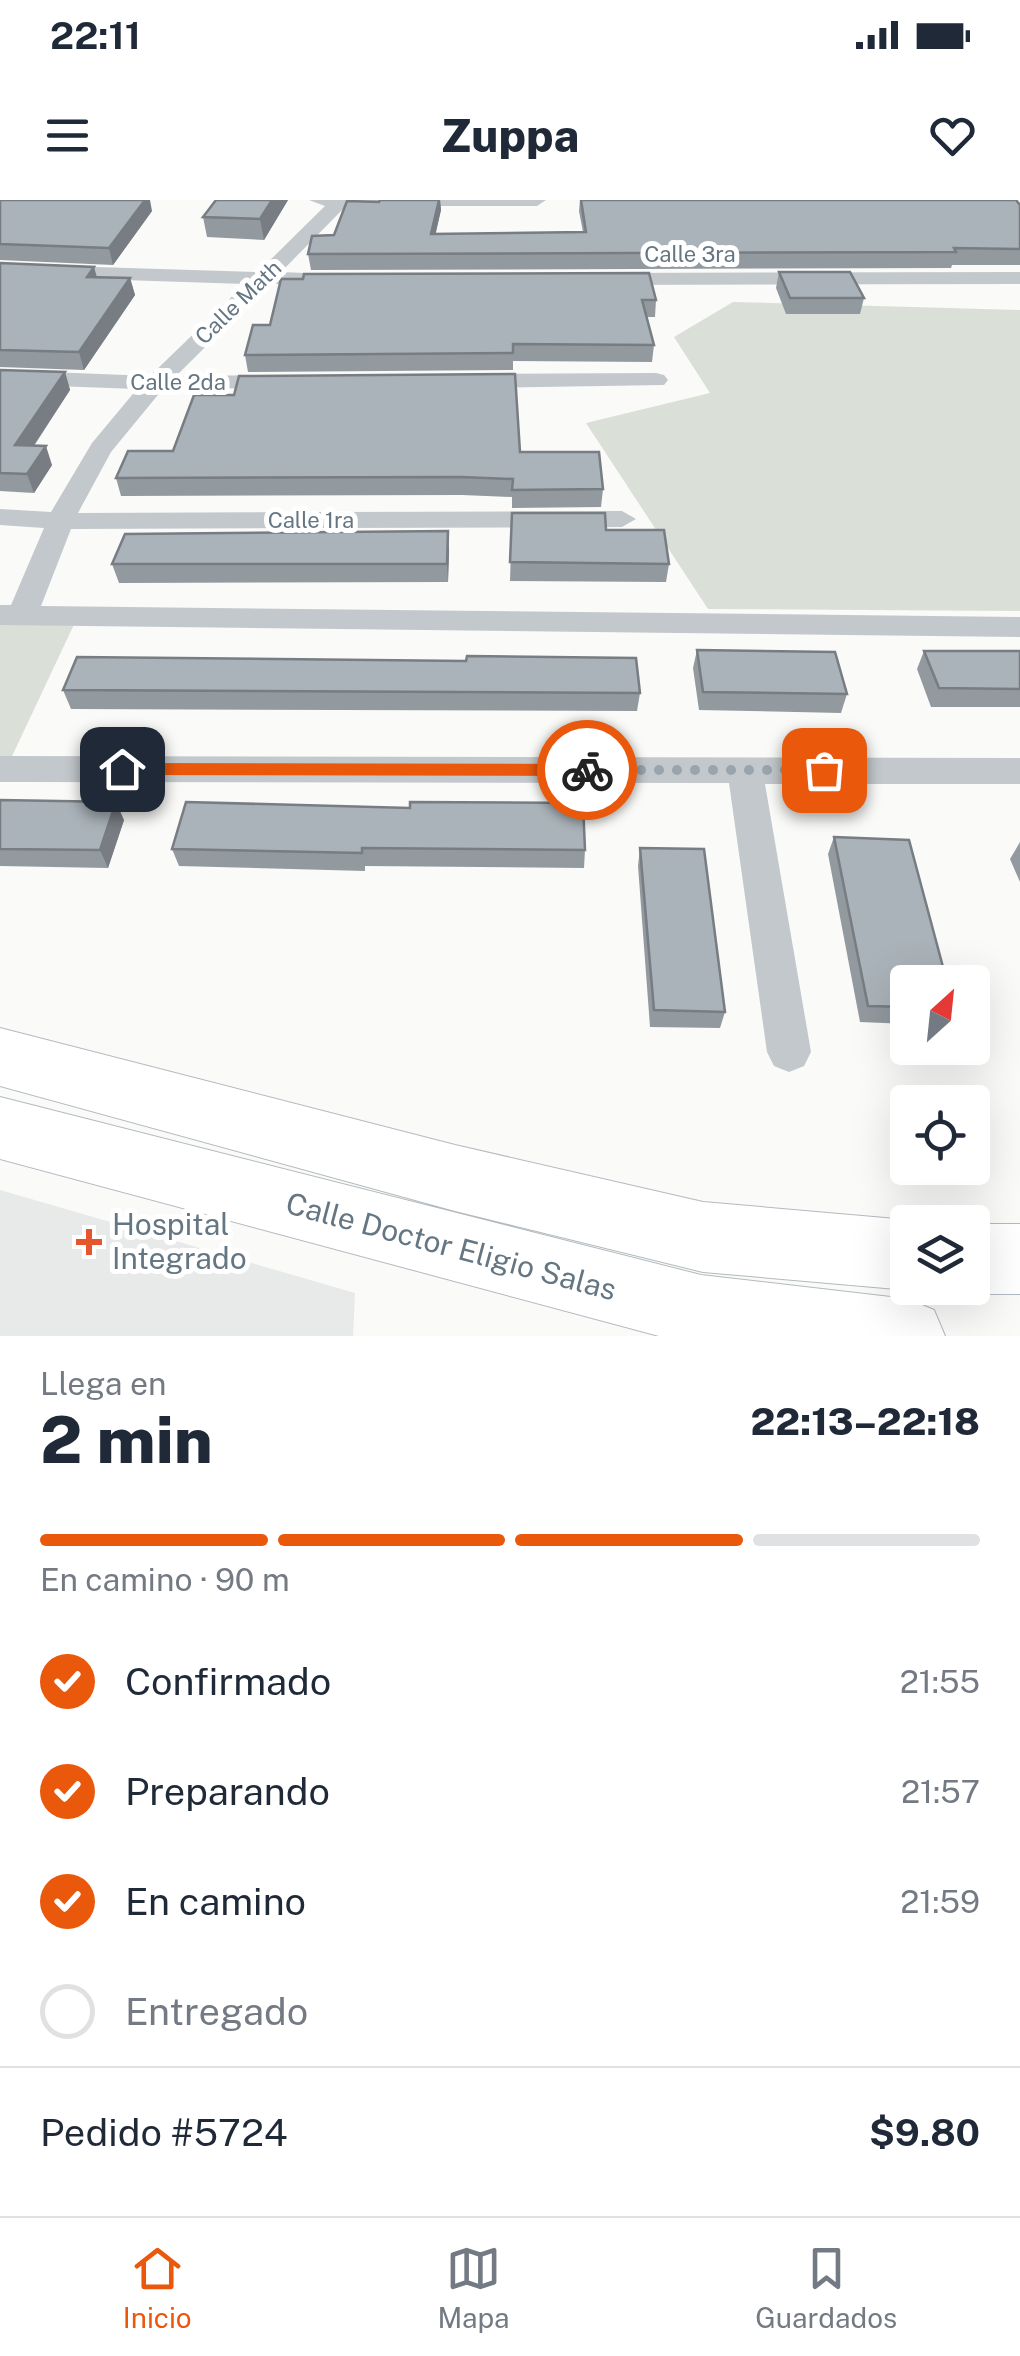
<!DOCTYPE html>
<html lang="es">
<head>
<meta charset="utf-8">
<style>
  body { margin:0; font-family:"Public Sans",sans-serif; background:#f6f6f7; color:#1f2937; height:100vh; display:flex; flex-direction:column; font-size:38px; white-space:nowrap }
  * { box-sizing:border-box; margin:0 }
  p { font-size:32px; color:#747a83 }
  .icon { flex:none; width:55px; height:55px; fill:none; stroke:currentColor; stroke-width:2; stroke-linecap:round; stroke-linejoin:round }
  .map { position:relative; height:1136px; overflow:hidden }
  .sheet { display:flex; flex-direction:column; background:#fff; flex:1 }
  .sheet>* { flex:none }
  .needle { width:65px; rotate:27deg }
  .buttons { position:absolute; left:890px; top:765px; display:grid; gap:20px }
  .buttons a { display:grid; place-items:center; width:100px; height:100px; border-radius:10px; background:#fff; box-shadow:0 10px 40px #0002; font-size:50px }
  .pin { position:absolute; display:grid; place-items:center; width:85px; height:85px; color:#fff; margin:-42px; border-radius:20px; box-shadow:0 5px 15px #0006 }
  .courier { position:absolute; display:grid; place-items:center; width:100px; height:100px; margin:-50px; border:8px solid #ea580c; border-radius:50%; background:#fff; color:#222; box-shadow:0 2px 12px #0007 }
  .head em { font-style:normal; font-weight:800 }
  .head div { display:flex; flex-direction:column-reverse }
  .head { display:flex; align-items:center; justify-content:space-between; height:170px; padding:0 40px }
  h1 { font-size:65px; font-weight:800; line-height:75px }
  .bar { display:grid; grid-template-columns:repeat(4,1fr); gap:15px 10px; align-content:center; height:120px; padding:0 40px }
  .bar i { height:12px; border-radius:8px; background:#e0e1e3 }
  .bar .on { background:#ea580c }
  .bar p { grid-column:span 4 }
  .line { display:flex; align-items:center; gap:25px; padding:0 40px; border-top:2px solid #e0e1e3 }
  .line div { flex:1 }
  ol { padding:0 40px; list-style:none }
  li { display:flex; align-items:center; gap:30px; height:110px }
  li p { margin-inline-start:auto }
  li .icon { padding:10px; border-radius:50%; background:#ea580c; color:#fff; stroke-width:4 }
  li:last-child { color:#747a83 }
  li i { width:55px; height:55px; border:5px solid #e0e1e3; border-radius:50% }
  .status { display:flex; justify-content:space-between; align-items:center; height:70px; padding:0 50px; background:#fff; direction:ltr }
  .status svg { height:28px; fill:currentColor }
  header { display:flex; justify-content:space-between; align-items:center; height:130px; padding:0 40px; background:#fff; font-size:45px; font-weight:800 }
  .dock { display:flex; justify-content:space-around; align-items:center; height:140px; border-top:2px solid #e0e1e3; background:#fff; font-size:28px; color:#747a83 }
  .dock a { display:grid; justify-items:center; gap:5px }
  .dock .on { color:#ea580c }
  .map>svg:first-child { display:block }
  .built { fill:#e8e9e9 }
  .green { fill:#dadfd7 }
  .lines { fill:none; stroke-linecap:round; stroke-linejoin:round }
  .secondary-casing { stroke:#b3babf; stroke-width:2 }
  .street { fill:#c3c8cc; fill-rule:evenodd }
  .secondary { fill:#fff; fill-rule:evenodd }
  .wall { fill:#929a9f }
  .shaded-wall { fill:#777d82 }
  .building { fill:#aab3b9; stroke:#777d82; stroke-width:2.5 }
  .route { fill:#ea580c }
  .done { stroke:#99a4ac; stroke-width:10; stroke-dasharray:0 18 }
  .poi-dot { fill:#e4572e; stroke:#fff; stroke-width:4 }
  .labels { text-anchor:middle; stroke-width:10; stroke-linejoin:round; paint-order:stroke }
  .far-street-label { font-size:22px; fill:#657683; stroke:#fff }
  .near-poi-label { font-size:30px; fill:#657683; stroke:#fff; text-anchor:start }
  .near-street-label { font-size:30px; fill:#657683; stroke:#fff }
</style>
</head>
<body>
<div class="status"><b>22:11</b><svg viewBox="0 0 49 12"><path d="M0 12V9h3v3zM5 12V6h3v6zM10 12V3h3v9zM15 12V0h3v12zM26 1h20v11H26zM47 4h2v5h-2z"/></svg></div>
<header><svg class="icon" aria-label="menu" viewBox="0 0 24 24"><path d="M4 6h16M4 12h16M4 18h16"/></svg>Zuppa<svg class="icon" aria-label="heart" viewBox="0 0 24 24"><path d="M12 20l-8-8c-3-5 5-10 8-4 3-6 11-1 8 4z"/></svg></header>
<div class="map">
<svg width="1020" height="1136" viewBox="0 0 1020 1136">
  <rect width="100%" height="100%" fill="#fafaf8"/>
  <path class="built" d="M0,990L355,1093L353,1136H0Z"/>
  <path class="green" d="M733,102L1020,110V411L708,409L586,223L710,193L674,137Z
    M0,416H78L6,569H0Z"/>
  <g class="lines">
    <defs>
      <path id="secondary" d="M0,828L455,945L703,1002L908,1020L914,1022H908V1088H914L908,1090L703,1072L455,1011L0,886Z
        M0,897L701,1075L908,1099L934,1110L945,1136H659L0,959Z
        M972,1024H1020V1094H972L956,1088H972Z"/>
    </defs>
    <use href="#secondary" class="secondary-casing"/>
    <path class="street" d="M309,0H546L537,6H346L281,72L329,74L336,76L339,80L336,84H269L176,176L285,175L293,177L297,182L293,187L162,190L111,252L78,313L622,311L636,319L622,327L71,329L41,406L1020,417V437L0,425V405H11L44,328L0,325V309L51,312L92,243L137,189L0,184V170L150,176L245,84L0,76V64L258,72L325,6Z
      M1020,72V84L606,85L596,79L606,73Z
      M656,173L664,175L668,180L664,185L467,188L455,181L467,174Z
      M0,556L1020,558V584H765L811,852L804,866L789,872L774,866L767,852L729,583L0,582Z"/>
    <use href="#secondary" class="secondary"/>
  </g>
  <path class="wall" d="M0,0L152,11L113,65L0,60Z
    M216,0H288L264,40L207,37L203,17Z
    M380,0H440L441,10L435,34L583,32L579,11L580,0H1016L1020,5V65H952L951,68L311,70L308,54L379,2Z
    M0,63L97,77L130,78L135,95L84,170L0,167Z
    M779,72L864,98L860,114H786L776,88Z
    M656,100L655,117H646L654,145L652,162L513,161V170L248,172L245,155L270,125Z
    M0,170L65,172L70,190L34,246L52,265L34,293L0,291Z
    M520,252L603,289L601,307L512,308V297L462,295L121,296L116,278Z
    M512,313L606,330L669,364L666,382L510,381Z
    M449,350L448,382L119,383L112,364Z
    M697,450L847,494L841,513L699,510L693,468Z
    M924,451H1020V507H931L917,469Z
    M63,490L640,493L637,511L71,509Z
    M0,600L124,620L108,668L0,666Z
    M186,602L585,650L584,668L365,666V671L179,666L172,649Z
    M834,637L908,782V824L860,822L828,654Z
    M1020,642V682L1010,659Z
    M640,648L725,812L720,828L650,827L638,666Z"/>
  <path class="shaded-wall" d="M145,0H150L152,11L113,65L109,48Z
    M272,0H288L264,40L260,19Z
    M439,0H440L441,10L432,50L431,34Z
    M94,67L99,84L87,77Z
    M130,78L135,95L84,170L79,152Z
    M65,172L70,190L22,263L15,245Z
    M46,246L52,265L34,293L27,274Z
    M448,331L449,350L448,382L447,364Z
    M116,602L124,620L108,668L100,650Z"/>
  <path class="building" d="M0,0H145L109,48L0,44Z
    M216,0H272L260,19L203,17Z
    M380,0H439L431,34L586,32L581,0H1016L1020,5V49L954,48L956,52L308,54L312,36L334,35L347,1L379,2Z
    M0,63L94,67L87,77L130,78L79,152L0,150Z
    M779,72H850L864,98H790Z
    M649,73L656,100H642L654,145L513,144V153L245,155L253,125H270L281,79H303L304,74Z
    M0,170L65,172L15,245L46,246L27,274L0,273Z
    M515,174L520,252H599L603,289L512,290L513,279L461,277L116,278L128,251H173L194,195H234L239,176Z
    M512,313H605L606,330H664L669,364L510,362Z
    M448,331L447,364H112L125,334Z
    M697,450L835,452L847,494L703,492Z
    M924,451H1020V489L939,488Z
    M467,456L636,458L640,493L63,490L77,457L466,461Z
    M0,600L116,602L100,650L0,649Z
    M186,602L410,608V602L583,603L585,650L362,648V653L172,649Z
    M834,637L909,640L947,782H908V807L868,806Z
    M640,648L704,649L725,812L654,810Z"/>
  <path class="route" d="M122,563L587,564L595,570L587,576L122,575L114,569Z"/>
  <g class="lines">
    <path class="done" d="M587,570H824"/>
  </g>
  <path class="poi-dot" d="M84 1027h10v10h10v10h-10v10h-10v-10h-10v-10h10z"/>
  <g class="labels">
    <g class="far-street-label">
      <text x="690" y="62">Calle 3ra</text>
      <text transform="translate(238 102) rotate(-44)" y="8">Calle Math</text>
      <text x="178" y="190">Calle 2da</text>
      <text x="311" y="328">Calle 1ra</text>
    </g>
    <g class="near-poi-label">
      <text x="112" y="1035">Hospital<tspan x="112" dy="34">Integrado</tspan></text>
    </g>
    <g class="near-street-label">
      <text transform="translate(451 1047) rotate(15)" y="10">Calle Doctor Eligio Salas</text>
    </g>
  </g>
</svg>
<div class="buttons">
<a><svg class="needle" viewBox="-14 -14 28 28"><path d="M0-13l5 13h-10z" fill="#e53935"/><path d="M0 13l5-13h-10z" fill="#747a83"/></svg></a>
<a><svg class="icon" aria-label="locate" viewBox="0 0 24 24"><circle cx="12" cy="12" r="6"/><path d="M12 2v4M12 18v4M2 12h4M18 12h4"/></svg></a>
<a><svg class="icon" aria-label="layers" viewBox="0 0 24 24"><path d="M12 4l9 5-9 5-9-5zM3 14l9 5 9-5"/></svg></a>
</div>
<div class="pin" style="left:824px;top:570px;background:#ea580c"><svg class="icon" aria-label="bag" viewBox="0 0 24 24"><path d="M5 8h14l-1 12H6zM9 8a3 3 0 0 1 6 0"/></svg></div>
<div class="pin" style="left:122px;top:569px;background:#1f2937"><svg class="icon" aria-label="home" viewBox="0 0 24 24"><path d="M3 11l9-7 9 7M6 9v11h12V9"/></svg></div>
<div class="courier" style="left:587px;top:570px"><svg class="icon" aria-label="bike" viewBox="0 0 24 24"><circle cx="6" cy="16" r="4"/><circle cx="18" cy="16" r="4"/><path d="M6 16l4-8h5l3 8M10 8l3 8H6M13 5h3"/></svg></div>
</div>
<section class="sheet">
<div class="head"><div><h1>2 min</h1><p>Llega en</p></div><em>22:13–22:18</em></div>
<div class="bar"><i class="on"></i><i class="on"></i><i class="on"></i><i></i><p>En camino · 90 m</p></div>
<ol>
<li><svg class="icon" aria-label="check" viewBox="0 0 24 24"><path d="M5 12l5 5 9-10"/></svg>Confirmado<p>21:55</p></li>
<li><svg class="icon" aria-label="check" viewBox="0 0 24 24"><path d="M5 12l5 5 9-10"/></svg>Preparando<p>21:57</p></li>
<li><svg class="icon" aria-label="check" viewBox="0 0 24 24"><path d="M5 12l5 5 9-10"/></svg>En camino<p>21:59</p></li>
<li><i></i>Entregado</li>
</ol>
<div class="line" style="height:130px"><div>Pedido #5724</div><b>$9.80</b></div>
</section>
<nav class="dock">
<a class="on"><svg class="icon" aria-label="home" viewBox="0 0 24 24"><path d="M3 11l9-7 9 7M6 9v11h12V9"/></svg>Inicio</a>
<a><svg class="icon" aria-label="map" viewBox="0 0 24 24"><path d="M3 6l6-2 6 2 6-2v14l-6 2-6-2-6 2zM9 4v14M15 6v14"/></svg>Mapa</a>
<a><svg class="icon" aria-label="saved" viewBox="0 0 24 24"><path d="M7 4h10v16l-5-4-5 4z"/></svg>Guardados</a>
</nav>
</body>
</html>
